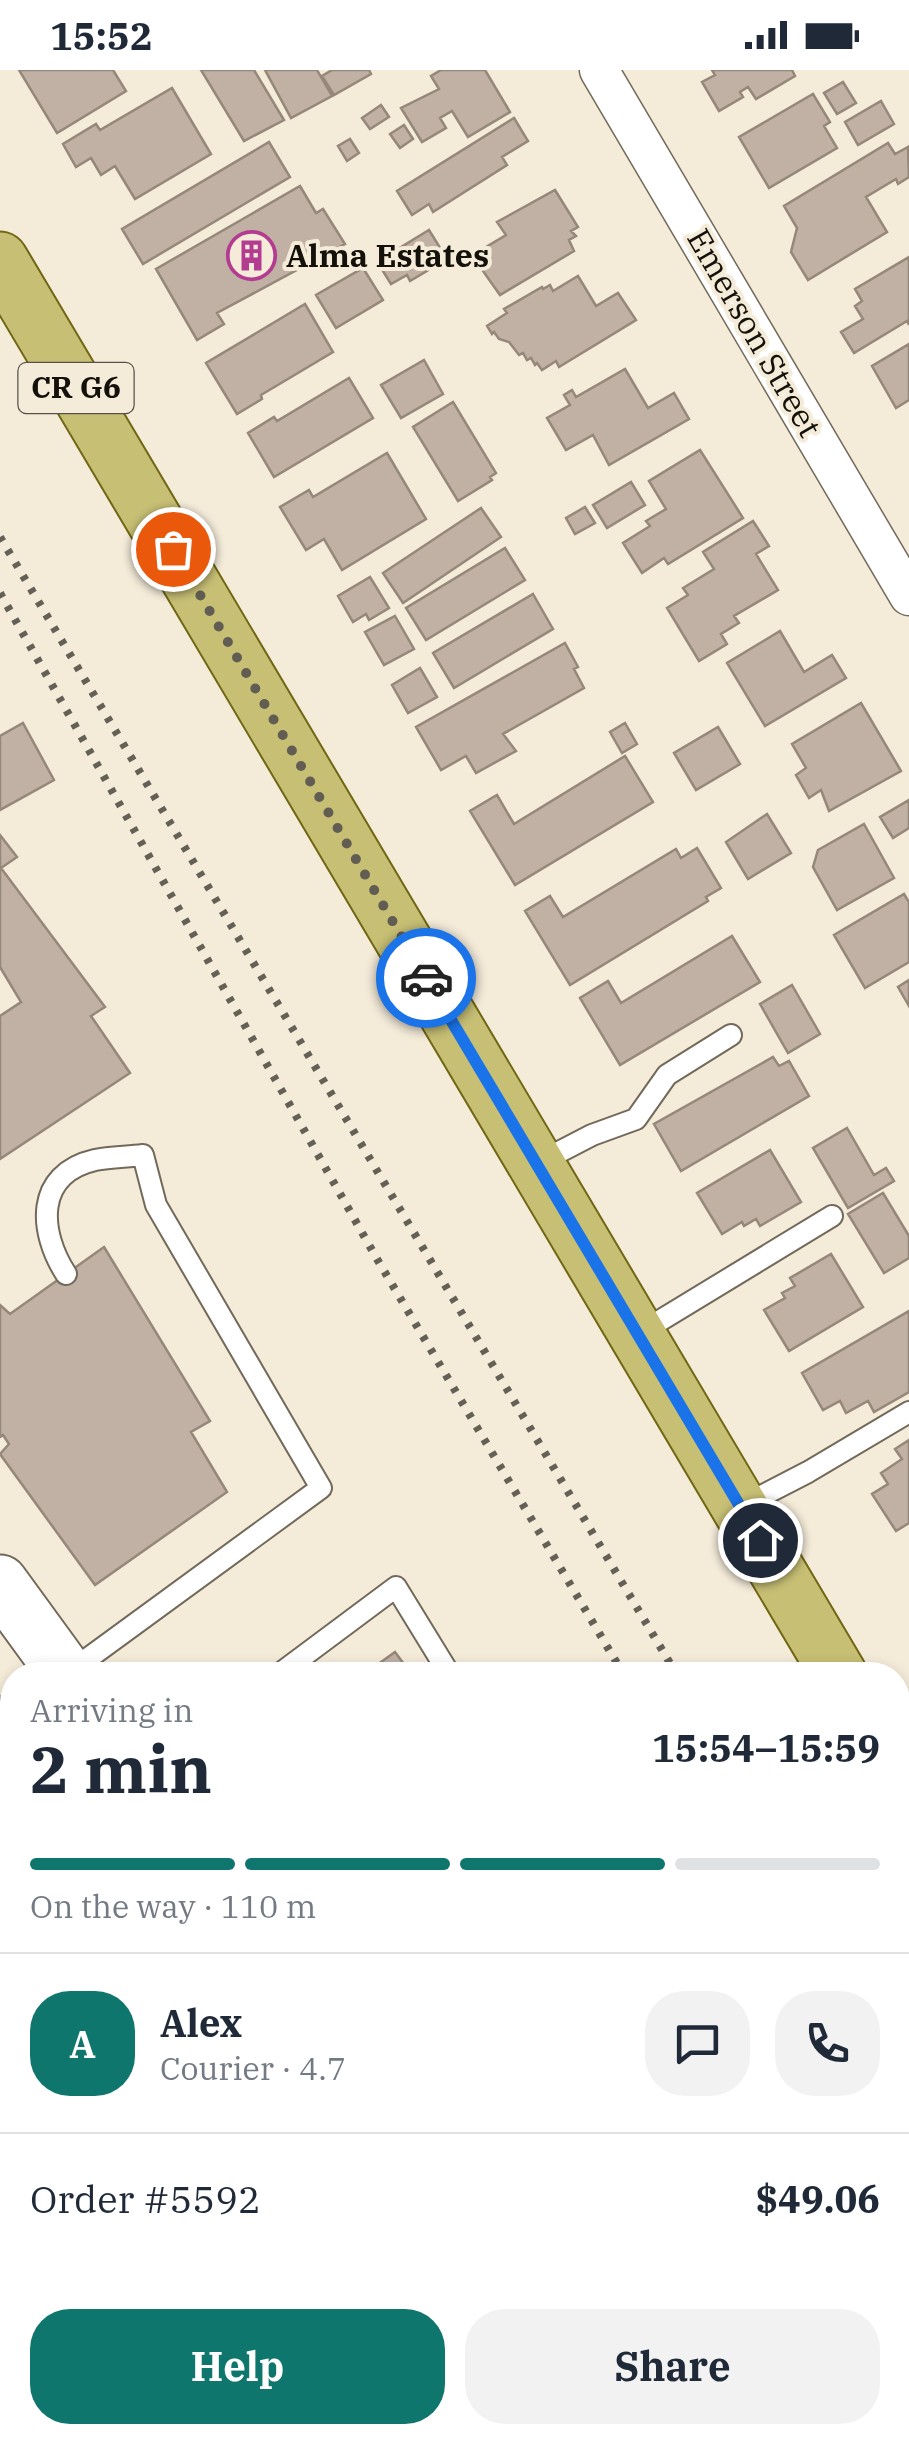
<!DOCTYPE html>
<html lang="en">
<head>
<meta charset="utf-8">
<style>
  body { margin:0; font-family:"IBM Plex Serif",serif; background:#f2f2f3; color:#1f2937; height:100vh; display:flex; flex-direction:column; font-size:38px; white-space:nowrap }
  * { box-sizing:border-box; margin:0 }
  p { font-size:32px; color:#747a83 }
  .icon { flex:none; width:55px; height:55px; fill:none; stroke:currentColor; stroke-width:2; stroke-linecap:round; stroke-linejoin:round }
  .map { position:relative; flex:1; overflow:hidden }
  .drawer { position:absolute; left:0px; top:1592px; width:910px; height:782px; display:flex; flex-direction:column; background:#fff; border-radius:40px 40px 0 0; box-shadow:0 5px 15px #0003 }
  .drawer>* { flex:none }
  .pin { position:absolute; display:grid; place-items:center; width:85px; height:85px; color:#fff; margin:-42px; border:5px solid #fff; border-radius:50%; box-shadow:0 2px 10px #0007 }
  .courier { position:absolute; display:grid; place-items:center; width:100px; height:100px; margin:-50px; border:8px solid #1a73e8; border-radius:50%; background:#fff; color:#222; box-shadow:0 2px 12px #0007 }
  .headline em { font-style:normal; font-weight:800 }
  .headline div { display:flex; flex-direction:column-reverse }
  .headline { display:flex; align-items:center; justify-content:space-between; height:170px; padding:0 30px }
  h1 { font-size:65px; font-weight:800; line-height:75px }
  .bar { display:grid; grid-template-columns:repeat(4,1fr); gap:15px 10px; align-content:center; height:120px; padding:0 30px }
  .bar i { height:12px; border-radius:8px; background:#e0e1e3 }
  .bar .on { background:#0f766e }
  .bar p { grid-column:span 4 }
  .line { display:flex; align-items:center; gap:25px; padding:0 30px; border-top:2px solid #e0e1e3 }
  .line div { flex:1 }
  .round { display:grid; place-items:center; flex:none; width:105px; height:105px; border-radius:40px; background:#f2f2f3 }
  .button { display:flex; gap:20px; margin-top:auto; padding:20px 30px }
  .button a { flex:1; height:115px; border-radius:40px; background:#0f766e; color:#fff; font-size:40px; font-weight:800; line-height:115px; text-align:center }
  .button a+a { background:#f2f2f3; color:#1f2937 }
  .status { display:flex; justify-content:space-between; align-items:center; height:70px; padding:0 50px; background:#fff; direction:ltr }
  .status svg { height:28px; fill:currentColor }
  .map>svg:first-child { display:block }
  .lines { fill:none; stroke-linecap:round; stroke-linejoin:round }
  .stream { stroke:#a2ae8a; stroke-width:11 }
  .building { fill:#c1b1a4; stroke:#96877b; stroke-width:2.5 }
  .lane-casing { stroke:#72695a; stroke-width:24 }
  .street-casing { stroke:#72695a; stroke-width:41 }
  .secondary-casing { stroke:#72695a; stroke-width:59 }
  .primary-casing { stroke:#706613; stroke-width:59 }
  .lane { stroke:#fff; stroke-width:20 }
  .street { stroke:#fff; stroke-width:38 }
  .secondary { stroke:#fff; stroke-width:55 }
  .primary { stroke:#c7bf74; stroke-width:55 }
  .rail { stroke:#656056; stroke-width:8; stroke-dasharray:5 10; stroke-linecap:butt }
  .done { stroke:#625d53; stroke-width:10; stroke-dasharray:0 18 }
  .route { stroke:#1a73e8; stroke-width:12 }
  .labels { text-anchor:middle; stroke-width:8; stroke-linejoin:round; paint-order:stroke }
  .shield { fill:#f4ebd9; stroke:#575249; stroke-width:2.5 }
  .shield-label { font-size:30px; font-weight:bold; fill:#14110b }
  .poi-label { font-size:32px; font-weight:bold; fill:#14110b; stroke:#f4ebd9; text-anchor:start }
  .street-label { font-size:32px; fill:#14110b; stroke:#f4ebd9 }
</style>
</head>
<body>
<div class="status"><b>15:52</b><svg viewBox="0 0 49 12"><path d="M0 12V9h3v3zM5 12V6h3v6zM10 12V3h3v9zM15 12V0h3v12zM26 1h20v11H26zM47 4h2v5h-2z"/></svg></div>
<div class="map">
<svg width="909" height="2374" viewBox="0 0 909 2374">
  <rect width="100%" height="100%" fill="#f4ebd9"/>
  <g class="lines">
    <path class="stream" d="M898,2354L909,2352
      M831,2374L851,2362"/>
  </g>
  <path class="building" d="M19,0H113L126,21L57,63Z
    M201,0H254L284,50L244,71Z
    M265,0H317L332,26L291,48Z
    M332,0H369L371,4L334,25L322,6Z
    M441,0H485L510,42L468,67L452,41L440,48L446,58L422,72L401,38L439,19L431,6Z
    M712,0H792L795,6L756,29L748,17L740,22L743,27L719,41L702,12L715,5Z
    M843,12L856,33L837,44L824,23Z
    M172,18L211,84L135,129L115,96L101,105L91,88L76,97L63,74L96,54L100,60Z
    M813,24L830,52L824,56L837,78L769,118L739,67Z
    M881,31L894,54L858,75L845,52Z
    M381,35L389,47L370,59L362,48Z
    M514,48L528,71L502,87L507,95L433,142L429,134L412,145L397,121Z
    M404,55L413,69L400,78L390,64Z
    M350,69L359,83L347,91L338,76Z
    M269,72L290,107L143,194L122,159Z
    M888,73L895,84L908,77L909,107L898,114L896,109L866,127L887,162L808,210L791,182L797,158L784,136Z
    M300,116L316,143L323,139L345,174L217,243L224,254L197,270L156,199Z
    M555,120L578,157L571,161L576,166L569,170L574,181L500,225L478,194L481,193L476,183L506,165L497,152Z
    M429,160L447,189L410,211L407,205L391,214L381,198L397,189L393,182Z
    M909,187V255L907,251L854,283L841,262L863,249L855,236L862,231L855,219Z
    M363,198L383,230L336,258L316,225Z
    M578,206L596,236L618,223L636,250L559,297L556,291L542,300L537,293L535,295L531,288L527,290L523,283L519,285L509,272L499,269L494,262L492,264L487,256L507,243L504,239L542,217L543,219L550,215L553,221Z
    M305,234L333,282L261,325L262,329L237,344L206,293Z
    M909,274V330L896,338L872,296Z
    M424,290L443,324L401,348L381,315Z
    M625,299L648,338L674,323L689,349L609,395L593,365L566,380L547,348L570,335L564,325L572,320L576,327Z
    M349,308L373,348L274,407L248,363L274,347L277,351Z
    M453,332L496,403L490,407L492,410L458,431L413,357Z
    M700,380L743,448L668,494L664,488L642,503L623,473L650,456L646,451L666,439L649,411Z
    M387,383L426,449L342,500L324,469L306,480L280,437L309,420L313,427Z
    M631,412L645,435L607,458L593,435Z
    M585,437L595,453L575,464L566,448Z
    M481,438L501,467L403,533L383,503Z
    M753,451L769,476L756,484L778,520L734,546L739,553L721,564L727,574L699,591L667,538L688,525L683,518L714,499L703,482Z
    M505,478L525,510L426,570L406,538Z
    M370,507L389,538L369,550L366,544L353,552L338,526Z
    M533,524L553,559L454,618L433,583Z
    M395,546L414,579L384,595L365,562Z
    M780,561L804,602L832,585L846,608L765,656L727,593Z
    M565,573L578,597L574,599L584,618L503,664L516,681L476,703L466,686L441,700L416,657Z
    M420,598L437,627L408,643L392,615Z
    M861,633L901,701L829,741L821,720L809,728L796,705L806,698L792,674Z
    M23,653L54,710L0,740V666Z
    M625,653L637,674L622,683L610,662Z
    M718,657L740,694L696,720L674,683Z
    M625,686L653,732L515,815L470,741L497,725L514,754Z
    M909,730V758L893,768L880,747Z
    M767,744L791,783L748,809L726,772Z
    M864,754L894,808L837,840L813,797L818,780Z
    M0,765L17,787L1,798L105,937L91,946L130,1003L0,1089V946L21,932L0,897Z
    M697,778L721,818L706,827L708,831L570,915L525,841L550,826L563,847L676,779L681,788Z
    M904,824L909,832V892L865,918L834,865Z
    M732,866L760,912L620,995L580,928L608,911L621,933Z
    M909,910V936L898,917Z
    M792,915L820,964L788,983L760,934Z
    M773,987L779,996L789,991L809,1026L681,1101L654,1054Z
    M847,1058L874,1105L886,1098L894,1111L848,1138L813,1078Z
    M770,1080L801,1132L760,1156L756,1149L744,1156L742,1152L722,1164L697,1123Z
    M883,1123L909,1166V1188L884,1203L848,1144Z
    M104,1177L210,1351L191,1362L227,1422L95,1515L0,1384L9,1374L3,1365L0,1367V1235L10,1244Z
    M831,1184L863,1237L789,1281L764,1240L785,1228L782,1223L795,1216L790,1208Z
    M909,1241V1322L874,1342L868,1331L846,1343L840,1331L823,1340L802,1303Z
    M909,1370V1453L896,1461L872,1424L888,1414L881,1403L902,1389L895,1379Z
    M395,1582L412,1605H363Z
    M0,1626L12,1631V1662L0,1691Z
    M12,2067V2362H449L433,2374H406L403,2370L398,2374H0V2076Z"/>
  <g class="lines">
    <defs>
      <path id="lane" d="M538,1093L592,1065L636,1049L667,1005L731,965
        M66,1204C39,1162 34,1104 95,1090C110,1087 127,1087 143,1085L156,1135L321,1418L68,1603
        M638,1264L832,1146
        M742,1436L808,1402L909,1342
        M278,1605L396,1517L450,1605
        M0,1983L12,1980
        M499,2374L515,2362
        M658,2374L674,2362"/>
      <path id="street" d="M599,0L909,526"/>
      <path id="secondary" d="M0,1513L67,1605
        M609,2362L618,2374"/>
      <path id="primary" d="M0,190L839,1605
        M898,1703L909,1723"/>
    </defs>
    <use href="#lane" class="lane-casing"/>
    <use href="#street" class="street-casing"/>
    <use href="#secondary" class="secondary-casing"/>
    <use href="#primary" class="primary-casing"/>
    <use href="#lane" class="lane"/>
    <use href="#street" class="street"/>
    <use href="#secondary" class="secondary"/>
    <use href="#primary" class="primary"/>
    <path class="rail" d="M0,467L677,1605
      M0,523L377,1189L624,1605
      M898,1981L909,2000
      M898,2068L909,2088"/>
  </g>
  <g class="lines">
    <path class="done" d="M173,479L426,908"/>
    <path class="route" d="M426,908L760,1470"/>
  </g>
  <defs>
    <symbol id="building-ring" viewBox="-11 -11 22 22"><circle r="9.5" fill="#f4ebd9" stroke="#b33c91" stroke-width="1.5"/><path d="M-4-6H4V6H1V3H-1V6H-4ZM-2.5-4.3h1.7v1.8h-1.7ZM.8-4.3h1.7v1.8H.8ZM-2.5-1h1.7V.8h-1.7ZM.8-1h1.7V.8H.8Z" fill="#b33c91"/></symbol>
  </defs>
  <g fill-rule="evenodd">
    <use href="#building-ring" x="224" y="158" width="55" height="55"/>
  </g>
  <g class="labels">
    <rect class="shield" x="18.5" y="293" width="115" height="50" rx="8"/>
    <g class="shield-label">
      <text x="76" y="328">CR G6</text>
    </g>
    <g class="poi-label">
      <text x="286" y="197">Alma Estates</text>
    </g>
    <g class="street-label">
      <text transform="translate(754 263) rotate(60)" y="11">Emerson Street</text>
    </g>
  </g>
</svg>
<div class="pin" style="left:173px;top:479px;background:#ea580c"><svg class="icon" aria-label="bag" viewBox="0 0 24 24"><path d="M5 8h14l-1 12H6zM9 8a3 3 0 0 1 6 0"/></svg></div>
<div class="pin" style="left:760px;top:1470px;background:#1f2937"><svg class="icon" aria-label="home" viewBox="0 0 24 24"><path d="M3 11l9-7 9 7M6 9v11h12V9"/></svg></div>
<div class="courier" style="left:426px;top:908px"><svg class="icon" aria-label="car" viewBox="0 0 24 24"><path d="M5 17H2v-5l4-1 3-4h7l3 4 3 1v5h-3M9 17h6M6 11h13"/><circle cx="7" cy="17" r="2"/><circle cx="17" cy="17" r="2"/></svg></div>
<section class="drawer">
<div class="headline"><div><h1>2 min</h1><p>Arriving in</p></div><em>15:54–15:59</em></div>
<div class="bar"><i class="on"></i><i class="on"></i><i class="on"></i><i></i><p>On the way · 110 m</p></div>
<div class="line" style="height:180px"><b class="round" style="background:#0f766e;color:#fff">A</b><div><b>Alex</b><p>Courier · 4.7</p></div><a class="round"><svg class="icon" aria-label="chat" viewBox="0 0 24 24"><path d="M4 5h16v11H9l-5 4z"/></svg></a><a class="round"><svg class="icon" aria-label="phone" viewBox="0 0 24 24"><path d="M5 4h4l2 5-3 2q2 4 5 5l2-3 5 2v4C11 20 4 13 5 4z"/></svg></a></div>
<div class="line" style="height:130px"><div>Order #5592</div><b>$49.06</b></div>
<div class="button"><a>Help</a><a>Share</a></div>
</section>
</div>
</body>
</html>
